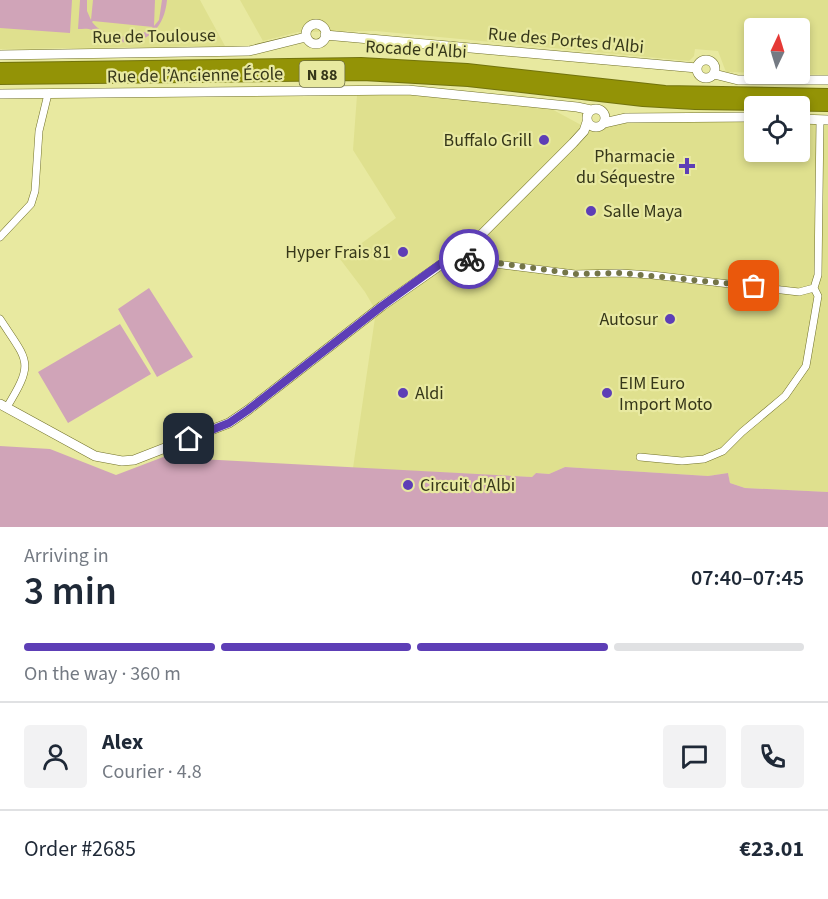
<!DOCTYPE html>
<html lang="en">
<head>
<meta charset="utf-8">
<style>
  body { margin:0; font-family:"Source Sans 3",sans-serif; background:#f2f2f3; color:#1f2937; height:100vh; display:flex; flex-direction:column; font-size:22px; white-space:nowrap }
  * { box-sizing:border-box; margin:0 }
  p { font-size:20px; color:#747a83 }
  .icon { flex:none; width:33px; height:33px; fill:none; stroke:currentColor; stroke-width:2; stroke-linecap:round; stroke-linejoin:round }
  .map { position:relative; height:527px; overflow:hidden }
  .sheet { display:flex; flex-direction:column; background:#fff; flex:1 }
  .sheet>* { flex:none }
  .needle { width:39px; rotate:4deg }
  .fabs { position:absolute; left:744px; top:18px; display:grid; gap:12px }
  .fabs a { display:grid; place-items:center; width:66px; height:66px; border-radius:6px; background:#fff; box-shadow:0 3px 9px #0003; font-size:30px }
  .pin { position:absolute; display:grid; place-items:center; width:51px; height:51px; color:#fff; margin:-26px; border-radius:12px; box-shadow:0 3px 9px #0006 }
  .courier { position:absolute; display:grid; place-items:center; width:60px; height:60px; margin:-30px; border:4px solid #5d3eb6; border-radius:50%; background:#fff; color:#222; box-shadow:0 2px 8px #0007 }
  .summary em { font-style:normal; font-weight:600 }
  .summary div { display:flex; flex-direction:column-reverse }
  .summary { display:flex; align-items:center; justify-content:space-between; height:102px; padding:0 24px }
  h1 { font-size:39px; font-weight:600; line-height:45px }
  .bar { display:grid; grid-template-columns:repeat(4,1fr); gap:9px 6px; align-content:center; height:72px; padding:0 24px }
  .bar i { height:8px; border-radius:4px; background:#e0e1e3 }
  .bar .on { background:#5d3eb6 }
  .bar p { grid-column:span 4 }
  .line { display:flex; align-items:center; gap:15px; padding:0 24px; border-top:2px solid #e0e1e3 }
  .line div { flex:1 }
  .round { display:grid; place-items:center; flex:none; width:63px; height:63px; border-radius:6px; background:#f2f2f3 }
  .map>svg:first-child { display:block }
  .built { fill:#dfe08e; fill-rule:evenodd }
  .green { fill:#d0a4b8; fill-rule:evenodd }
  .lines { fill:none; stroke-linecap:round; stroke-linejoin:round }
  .street-casing { stroke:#717129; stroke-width:8 }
  .secondary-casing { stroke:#717129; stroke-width:10 }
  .highway-casing { stroke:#72730d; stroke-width:14 }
  .street { stroke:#fff; stroke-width:7 }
  .secondary { stroke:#fff; stroke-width:9 }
  .highway { stroke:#939306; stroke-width:12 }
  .done { stroke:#747548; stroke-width:6; stroke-dasharray:0 10.8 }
  .route { stroke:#5d3eb6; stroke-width:8 }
  .poi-dot { fill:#5d3eb6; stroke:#e8e9a0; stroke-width:2 }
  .labels { text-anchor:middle; stroke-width:4.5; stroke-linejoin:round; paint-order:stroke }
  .shield { fill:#e8e9a0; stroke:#6b6c42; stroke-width:1.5 }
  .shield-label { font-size:16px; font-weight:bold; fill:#363719 }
  .street-label { font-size:18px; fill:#363719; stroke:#e8e9a0 }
  .poi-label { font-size:18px; fill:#363719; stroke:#e8e9a0; text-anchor:end }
</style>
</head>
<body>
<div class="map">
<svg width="828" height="527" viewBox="0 0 828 527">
  <rect width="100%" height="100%" fill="#e8e9a0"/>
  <path class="built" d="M0,0H200L225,46L0,49Z
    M240,0H828V75L726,72L718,51L695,49L694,56L689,61L376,31L298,32L263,41ZM754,28H800V74H754Z
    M357,95H429L546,106L583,126L613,122L754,120V152H800V122L828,123V492L745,488L730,483L728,473L708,476L565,467L549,474L536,473L532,477L353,468L376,311L365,292L340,259L396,218L353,150Z"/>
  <path class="green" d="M0,0H72L70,33L0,28Z
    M80,0H87V11L91,20L93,0H155L154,26L159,20L162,0H167C164,33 140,50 108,39C102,37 97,32 92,30C88,28 82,29 78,29ZM92,22L93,21L153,27C136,41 106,40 92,22Z
    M149,288L193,357L157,377L118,309Z
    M120,324L151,374L68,423L38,372Z
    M200,443V459L532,477L536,473L549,474L565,467L708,476L728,473L730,483L745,488L828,492V527H0V446L50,449L116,475Z"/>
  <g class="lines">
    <defs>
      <path id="street" d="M0,237L31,204L35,191L39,131L48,94
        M460,251L466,259L479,262L575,274L620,273L652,275L799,292L814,288
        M814,288L818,275L820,120
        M0,319C28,362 35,361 7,407
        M640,457L682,461L704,459L723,451L742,432L785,396L806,366L818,296L814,288"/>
      <path id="secondary" d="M306 34a10 10 0 1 1 20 0a10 10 0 1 1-20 0Z
        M325,35L697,68
        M0,55L249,51L306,37
        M697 69a9 9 0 1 1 18 0a9 9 0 1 1-18 0Z
        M714,74L738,80H828
        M0,94L408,90L577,107L591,110
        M587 118a9 9 0 1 1 18 0a9 9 0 1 1-18 0Z
        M800,119L828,120
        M604,123L626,118L754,117
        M0,404L95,456L122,461L134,460L229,423L248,410L382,306L476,240L573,143L584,131L587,122"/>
      <path id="highway" d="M0,69L361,64L467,70L665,92L828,95
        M0,78L363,74L468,80L643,100L695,103L828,105"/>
    </defs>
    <use href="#street" class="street-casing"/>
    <use href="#secondary" class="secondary-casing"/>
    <use href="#highway" class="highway-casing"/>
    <use href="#street" class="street"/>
    <use href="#secondary" class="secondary"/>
    <use href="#highway" class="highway"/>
  </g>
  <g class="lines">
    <path class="done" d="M469,259L575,274L621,273L754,286"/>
    <path class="route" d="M189,439L229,423L248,410L382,306L454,254L460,251L469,259"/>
  </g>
  <g class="poi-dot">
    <circle cx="544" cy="140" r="6"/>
    <path d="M684 157h6v6h6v6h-6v6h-6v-6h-6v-6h6z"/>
    <circle cx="591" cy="211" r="6"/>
    <circle cx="403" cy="252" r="6"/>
    <circle cx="670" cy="319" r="6"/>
    <circle cx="403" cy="393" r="6"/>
    <circle cx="607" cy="393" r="6"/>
    <circle cx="408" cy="485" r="6"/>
  </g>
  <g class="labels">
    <rect class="shield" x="299.5" y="61" width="45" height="26" rx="4.5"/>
    <g class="shield-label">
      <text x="322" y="80">N 88</text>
    </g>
    <g class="street-label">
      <text transform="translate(154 36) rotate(-1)" y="6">Rue de Toulouse</text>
      <text transform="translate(566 40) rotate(5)" y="6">Rue des Portes d'Albi</text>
      <text transform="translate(416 49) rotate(3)" y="6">Rocade d'Albi</text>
      <text transform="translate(195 75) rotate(-1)" y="6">Rue de l’Ancienne École</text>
    </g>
    <g class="poi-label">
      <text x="532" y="146">Buffalo Grill</text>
      <text x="675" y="162">Pharmacie<tspan x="675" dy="21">du Séquestre</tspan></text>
      <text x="603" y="217" text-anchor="start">Salle Maya</text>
      <text x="391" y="258">Hyper Frais 81</text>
      <text x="658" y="325">Autosur</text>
      <text x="619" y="389" text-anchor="start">EIM Euro<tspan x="619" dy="21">Import Moto</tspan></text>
      <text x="415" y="399" text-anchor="start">Aldi</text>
      <text x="420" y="491" text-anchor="start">Circuit d'Albi</text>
    </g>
  </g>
</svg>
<div class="fabs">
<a><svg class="needle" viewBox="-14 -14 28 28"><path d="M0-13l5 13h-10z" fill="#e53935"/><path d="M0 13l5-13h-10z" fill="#747a83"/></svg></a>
<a><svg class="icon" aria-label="locate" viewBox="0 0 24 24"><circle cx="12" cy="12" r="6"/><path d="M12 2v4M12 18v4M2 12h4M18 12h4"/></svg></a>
</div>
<div class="pin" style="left:754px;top:286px;background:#ea580c"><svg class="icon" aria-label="bag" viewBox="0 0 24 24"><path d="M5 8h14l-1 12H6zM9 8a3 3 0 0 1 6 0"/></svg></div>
<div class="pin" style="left:189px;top:439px;background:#1f2937"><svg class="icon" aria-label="home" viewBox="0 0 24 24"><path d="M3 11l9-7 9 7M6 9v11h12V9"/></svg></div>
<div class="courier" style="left:469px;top:259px"><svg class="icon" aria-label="bike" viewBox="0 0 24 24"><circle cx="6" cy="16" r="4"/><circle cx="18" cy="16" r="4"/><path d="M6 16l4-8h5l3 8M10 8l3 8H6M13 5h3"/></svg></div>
</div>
<section class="sheet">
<div class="summary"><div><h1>3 min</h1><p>Arriving in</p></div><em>07:40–07:45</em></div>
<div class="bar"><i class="on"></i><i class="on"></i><i class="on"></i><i></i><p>On the way · 360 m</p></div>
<div class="line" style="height:108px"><a class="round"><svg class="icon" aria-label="person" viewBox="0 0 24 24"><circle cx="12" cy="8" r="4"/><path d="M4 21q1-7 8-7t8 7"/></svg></a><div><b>Alex</b><p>Courier · 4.8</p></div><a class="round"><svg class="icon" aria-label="chat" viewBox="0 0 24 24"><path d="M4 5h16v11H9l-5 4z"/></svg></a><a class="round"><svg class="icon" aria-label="phone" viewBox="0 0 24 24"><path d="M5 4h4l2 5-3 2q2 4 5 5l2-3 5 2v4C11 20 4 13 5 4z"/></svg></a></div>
<div class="line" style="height:78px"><div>Order #2685</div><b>€23.01</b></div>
</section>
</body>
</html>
